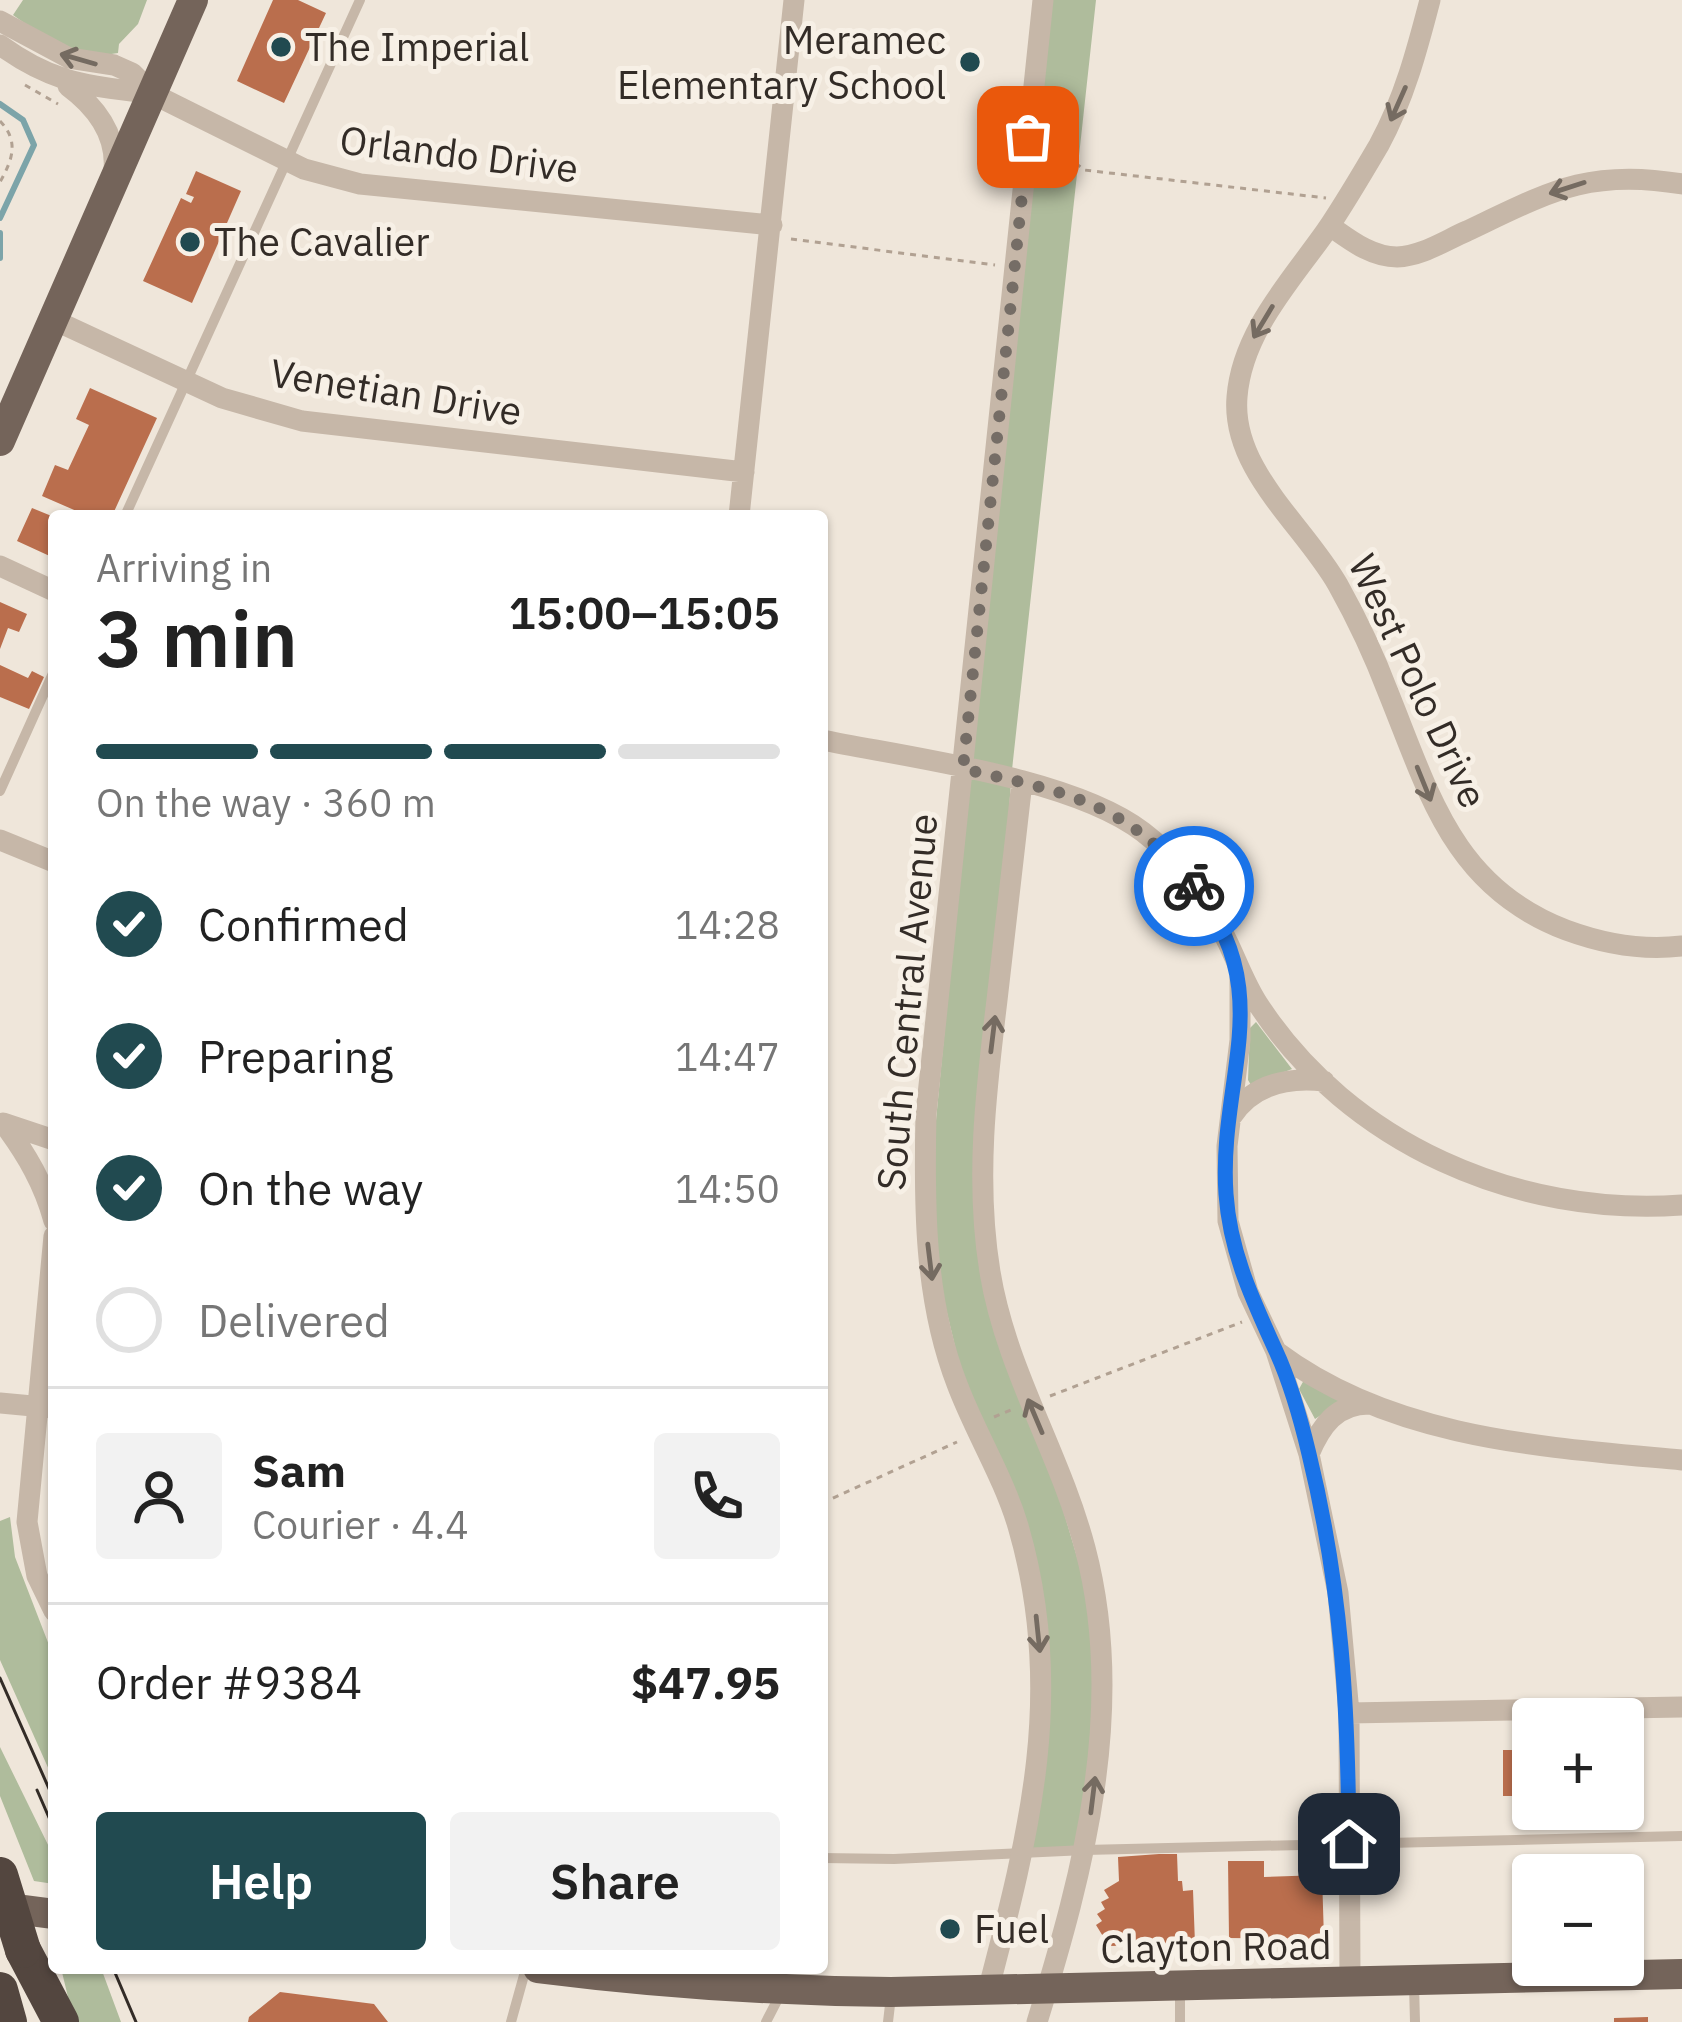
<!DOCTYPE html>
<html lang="en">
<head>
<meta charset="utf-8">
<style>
  body { margin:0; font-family:"IBM Plex Sans",sans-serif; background:#f2f2f2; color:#222; height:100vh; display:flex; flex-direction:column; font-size:45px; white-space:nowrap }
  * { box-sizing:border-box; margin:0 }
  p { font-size:39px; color:#767676 }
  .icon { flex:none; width:66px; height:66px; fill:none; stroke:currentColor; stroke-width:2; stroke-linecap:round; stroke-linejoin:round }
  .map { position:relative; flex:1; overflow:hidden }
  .panel { position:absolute; left:48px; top:510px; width:780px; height:1464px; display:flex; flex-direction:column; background:#fff; border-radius:12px; box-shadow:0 3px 9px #0004 }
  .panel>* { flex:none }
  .fabs { position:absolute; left:1512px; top:1698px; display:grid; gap:24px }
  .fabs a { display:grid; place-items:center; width:132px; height:132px; border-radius:12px; background:#fff; box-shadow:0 3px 9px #0004; font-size:60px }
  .pin { position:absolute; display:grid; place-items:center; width:102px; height:102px; color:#fff; margin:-51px; border-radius:24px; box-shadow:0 6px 18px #0006 }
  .courier { position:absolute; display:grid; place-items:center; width:120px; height:120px; margin:-60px; border:9px solid #1a73e8; border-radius:50%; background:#fff; color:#222; box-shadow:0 3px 15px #0007 }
  .headline em { font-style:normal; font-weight:600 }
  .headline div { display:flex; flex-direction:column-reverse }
  .headline { display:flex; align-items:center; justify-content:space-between; height:204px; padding:0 48px }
  h1 { font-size:78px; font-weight:600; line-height:90px }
  .bar { display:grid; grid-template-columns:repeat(4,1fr); gap:18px 12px; align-content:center; height:144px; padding:0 48px }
  .bar i { height:15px; border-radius:9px; background:#e0e0e0 }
  .bar .on { background:#214a50 }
  .bar p { grid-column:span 4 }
  .line { display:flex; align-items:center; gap:30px; padding:0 48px; border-top:3px solid #e0e0e0 }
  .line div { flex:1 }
  .round { display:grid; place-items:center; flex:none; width:126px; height:126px; border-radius:12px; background:#f2f2f2 }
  ol { padding:0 48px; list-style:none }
  li { display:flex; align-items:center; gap:36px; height:132px }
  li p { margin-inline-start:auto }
  li .icon { padding:12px; border-radius:50%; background:#214a50; color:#fff; stroke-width:4 }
  li:last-child { color:#767676 }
  li i { width:66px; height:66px; border:6px solid #e0e0e0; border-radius:50% }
  .cta { display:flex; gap:24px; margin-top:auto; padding:24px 48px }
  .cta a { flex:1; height:138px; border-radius:12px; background:#214a50; color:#fff; font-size:48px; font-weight:600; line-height:138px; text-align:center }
  .cta a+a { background:#f2f2f2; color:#222 }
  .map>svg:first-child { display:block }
  .green { fill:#afbc9c }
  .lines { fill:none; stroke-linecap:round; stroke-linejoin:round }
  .stream { stroke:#7ca4a9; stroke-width:6 }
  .building { fill:#ba6e4d }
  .path { stroke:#b1a192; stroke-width:3; stroke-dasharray:6 6; stroke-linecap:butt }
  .service { stroke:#c6b7a8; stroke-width:10 }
  .minor { stroke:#c6b7a8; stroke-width:21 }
  .primary { stroke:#74645a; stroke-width:30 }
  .motorway { stroke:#53463f; stroke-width:36 }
  .tram { stroke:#332c27; stroke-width:3 }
  .motorway-bridge { stroke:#53463f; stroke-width:36 }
  .oneway { stroke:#756b61 }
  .done { stroke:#756d66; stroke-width:12; stroke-dasharray:0 21.6 }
  .route { stroke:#1a73e8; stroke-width:15 }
  .poi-dot { fill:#214a50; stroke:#f7f0e6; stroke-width:4.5 }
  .labels { text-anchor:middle; stroke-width:10; stroke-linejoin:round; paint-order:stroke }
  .poi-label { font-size:39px; fill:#332c27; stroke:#f7f0e6; text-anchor:start }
  .street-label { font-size:39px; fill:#332c27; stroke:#f7f0e6 }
</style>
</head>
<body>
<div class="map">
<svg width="1682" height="2022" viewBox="0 0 1682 2022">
  <rect width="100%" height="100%" fill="#efe6da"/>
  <path class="green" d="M23,0H147L138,24L119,44L118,53C81,60 42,36 13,15Z
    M1043,0H1096L1011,779L985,1219L1037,1421L1097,1625L1085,1850L1021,1854L1035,1794L1028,1572L974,1426L926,1225Z
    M1256,1022L1292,1069L1251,1085L1248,1080L1250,1028Z
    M1304,1380L1338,1400V1404L1315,1419L1299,1389Z
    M10,1517L15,1557L54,1658V1781L0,1660V1521Z
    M0,1747L54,1857V1884L34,1881L0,1796Z
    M61,1968H101L121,2022H74Z"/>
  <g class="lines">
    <path class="stream" d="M0,104L23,120L34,145L0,218
      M0,233V258"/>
  </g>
  <path class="building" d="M273,0H298L326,13L284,103L237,81Z
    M196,171L241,191L192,303L143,281L181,198L191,203L194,197L186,194Z
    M90,388L157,418L112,516H88L42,496L55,465L68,470L89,425L76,419Z
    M32,508L54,517V558L17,541Z
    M0,602L27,614L19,632L8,628L0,649Z
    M0,665L28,678L32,671L44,677L29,709L0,697Z
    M1503,1750H1533V1796H1503Z
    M1159,1854H1177L1178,1881H1182L1183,1891L1193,1890L1195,1944L1109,1946L1096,1925L1102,1921L1097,1914L1105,1909L1101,1902L1109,1898L1104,1890L1119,1881L1118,1857Z
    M1228,1861H1264V1877L1322,1875L1324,1939L1229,1938Z
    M280,1992L374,2004L388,2022H248L249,2017Z
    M1648,2017V2022H1614V2018Z"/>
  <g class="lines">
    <path class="path" d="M25,85L58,104
      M0,121C19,141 13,159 0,182
      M1048,140L1084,170L1326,198
      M791,239L995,265
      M1050,1396L1242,1322
      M994,1417L1013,1409
      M822,1503L957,1442"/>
    <path class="service" d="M125,516L360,0
      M0,791L54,671
      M822,1858L894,1859L1085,1850L1682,1836
      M1414,1985L1415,2022
      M1180,1989V2022
      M511,2022L526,1968
      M766,2022L781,1993
      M888,2022L891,1996"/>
    <path class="minor" d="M1430,0C1417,50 1404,99 1379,145C1362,174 1345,203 1326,231C1291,281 1242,332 1237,397C1231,470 1304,525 1338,585C1357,619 1374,655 1388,692C1429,793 1453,887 1566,930C1604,944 1642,951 1682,946
      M0,21L69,58L114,65L132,73L153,94L304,169L360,184L772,225
      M0,45C55,85 88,85 153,94
      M68,86C95,106 117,134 114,170
      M1330,226C1350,240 1371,257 1397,257C1422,256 1444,241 1467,231C1549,192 1589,168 1682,184
      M54,320L222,398L302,421L744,472
      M739,516L794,0
      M0,566L54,591
      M822,740C911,758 1073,778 1143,832C1176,857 1204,894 1222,931C1235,955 1243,981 1258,1004C1349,1144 1518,1217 1682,1205
      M1022,782C1014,855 1005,927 997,1000C986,1090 975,1181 990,1272C1006,1370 1060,1453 1085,1548C1127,1706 1084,1871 1037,2022
      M0,840L54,862
      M1240,977V1040L1227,1146L1228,1221L1248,1292L1276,1351L1309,1454L1338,1593L1349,1713L1350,1983
      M1232,1116C1253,1084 1287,1077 1324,1081
      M3,1123L54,1140
      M4,1124C27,1155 44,1184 54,1221
      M54,1236L27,1522L37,1576L54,1611
      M1277,1352C1393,1439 1543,1447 1682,1460
      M0,1403L54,1408
      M1309,1454C1321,1426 1336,1404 1369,1404
      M1349,1713L1682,1707
      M988,1991C1030,1831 1066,1690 1018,1526C1003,1476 975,1432 957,1384C924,1299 924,1204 926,1114L1043,0"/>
    <path class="primary" d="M0,441L193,0
      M0,1907L54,1914
      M538,1968C656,1983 772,1991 891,1992L1682,1974"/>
    <path class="motorway" d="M23,1950L61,2022
      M0,1990L9,2022"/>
    <path class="tram" d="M0,1678L54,1800
      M37,1790L54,1829
      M113,1968L136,2022"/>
    <path class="motorway-bridge" d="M0,1875L23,1950"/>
  </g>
  <defs><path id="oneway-shaft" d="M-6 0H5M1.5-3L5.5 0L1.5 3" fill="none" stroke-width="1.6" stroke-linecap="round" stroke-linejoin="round" transform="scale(3)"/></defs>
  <g class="oneway">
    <use href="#oneway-shaft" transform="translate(78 59) rotate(-164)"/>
    <use href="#oneway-shaft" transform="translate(1398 104) rotate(114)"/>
    <use href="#oneway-shaft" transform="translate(1567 188) rotate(162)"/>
    <use href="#oneway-shaft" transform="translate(1263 322) rotate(121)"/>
    <use href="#oneway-shaft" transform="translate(1424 784) rotate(68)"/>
    <use href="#oneway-shaft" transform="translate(993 1034) rotate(-83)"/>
    <use href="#oneway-shaft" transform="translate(930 1262) rotate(83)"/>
    <use href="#oneway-shaft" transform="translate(1035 1416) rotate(-113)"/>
    <use href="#oneway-shaft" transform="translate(1038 1634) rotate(84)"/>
    <use href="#oneway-shaft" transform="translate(1093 1795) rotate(-83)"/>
  </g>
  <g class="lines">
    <path class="done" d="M1028,137L963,769C1065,792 1125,801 1194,886"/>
    <path class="route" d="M1194,886C1280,993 1218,1077 1226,1194C1230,1252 1252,1298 1275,1349C1290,1381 1301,1420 1309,1454C1342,1589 1348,1706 1349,1844"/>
  </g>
  <g class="poi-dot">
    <circle cx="281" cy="47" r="12"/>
    <circle cx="970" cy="62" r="12"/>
    <circle cx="190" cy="242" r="12"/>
    <circle cx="950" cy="1929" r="12"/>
  </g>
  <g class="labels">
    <g class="poi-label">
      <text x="946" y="54" text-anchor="end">Meramec<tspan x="946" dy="45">Elementary School</tspan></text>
      <text x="305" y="61">The Imperial</text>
      <text x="214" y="256">The Cavalier</text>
      <text x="974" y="1943">Fuel</text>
    </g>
    <g class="street-label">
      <text transform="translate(459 154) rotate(7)" y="14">Orlando Drive</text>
      <text transform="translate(396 392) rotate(9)" y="14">Venetian Drive</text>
      <text transform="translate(1418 681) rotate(65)" y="14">West Polo Drive</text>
      <text transform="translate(907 1002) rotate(-85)" y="14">South Central Avenue</text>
      <text transform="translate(1216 1947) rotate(-1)" y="14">Clayton Road</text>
    </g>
  </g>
</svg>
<div class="fabs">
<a>+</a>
<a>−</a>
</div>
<div class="pin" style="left:1028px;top:137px;background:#ea580c"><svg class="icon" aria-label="bag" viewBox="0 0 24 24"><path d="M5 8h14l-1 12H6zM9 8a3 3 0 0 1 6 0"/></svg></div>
<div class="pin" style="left:1349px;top:1844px;background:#1f2937"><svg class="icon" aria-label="home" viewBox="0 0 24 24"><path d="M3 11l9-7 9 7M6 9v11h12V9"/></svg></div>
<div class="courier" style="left:1194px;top:886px"><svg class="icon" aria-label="bike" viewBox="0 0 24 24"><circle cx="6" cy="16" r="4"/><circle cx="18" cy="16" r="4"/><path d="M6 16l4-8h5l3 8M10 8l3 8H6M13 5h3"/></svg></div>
<section class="panel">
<div class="headline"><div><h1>3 min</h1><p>Arriving in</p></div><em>15:00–15:05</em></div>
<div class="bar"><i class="on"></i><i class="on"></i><i class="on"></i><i></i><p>On the way · 360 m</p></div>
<ol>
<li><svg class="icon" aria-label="check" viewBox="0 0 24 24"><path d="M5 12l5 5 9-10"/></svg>Confirmed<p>14:28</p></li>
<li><svg class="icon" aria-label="check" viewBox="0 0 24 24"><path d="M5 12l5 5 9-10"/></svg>Preparing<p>14:47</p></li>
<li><svg class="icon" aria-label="check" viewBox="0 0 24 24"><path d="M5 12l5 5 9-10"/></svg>On the way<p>14:50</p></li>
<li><i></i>Delivered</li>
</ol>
<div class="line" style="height:216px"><a class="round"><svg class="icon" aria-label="person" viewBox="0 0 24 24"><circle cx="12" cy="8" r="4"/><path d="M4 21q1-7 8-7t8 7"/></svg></a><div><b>Sam</b><p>Courier · 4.4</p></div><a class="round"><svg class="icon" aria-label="phone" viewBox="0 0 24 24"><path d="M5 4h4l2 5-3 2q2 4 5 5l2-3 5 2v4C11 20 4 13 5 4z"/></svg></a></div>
<div class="line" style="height:156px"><div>Order #9384</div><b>$47.95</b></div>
<div class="cta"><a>Help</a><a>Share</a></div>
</section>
</div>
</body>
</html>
